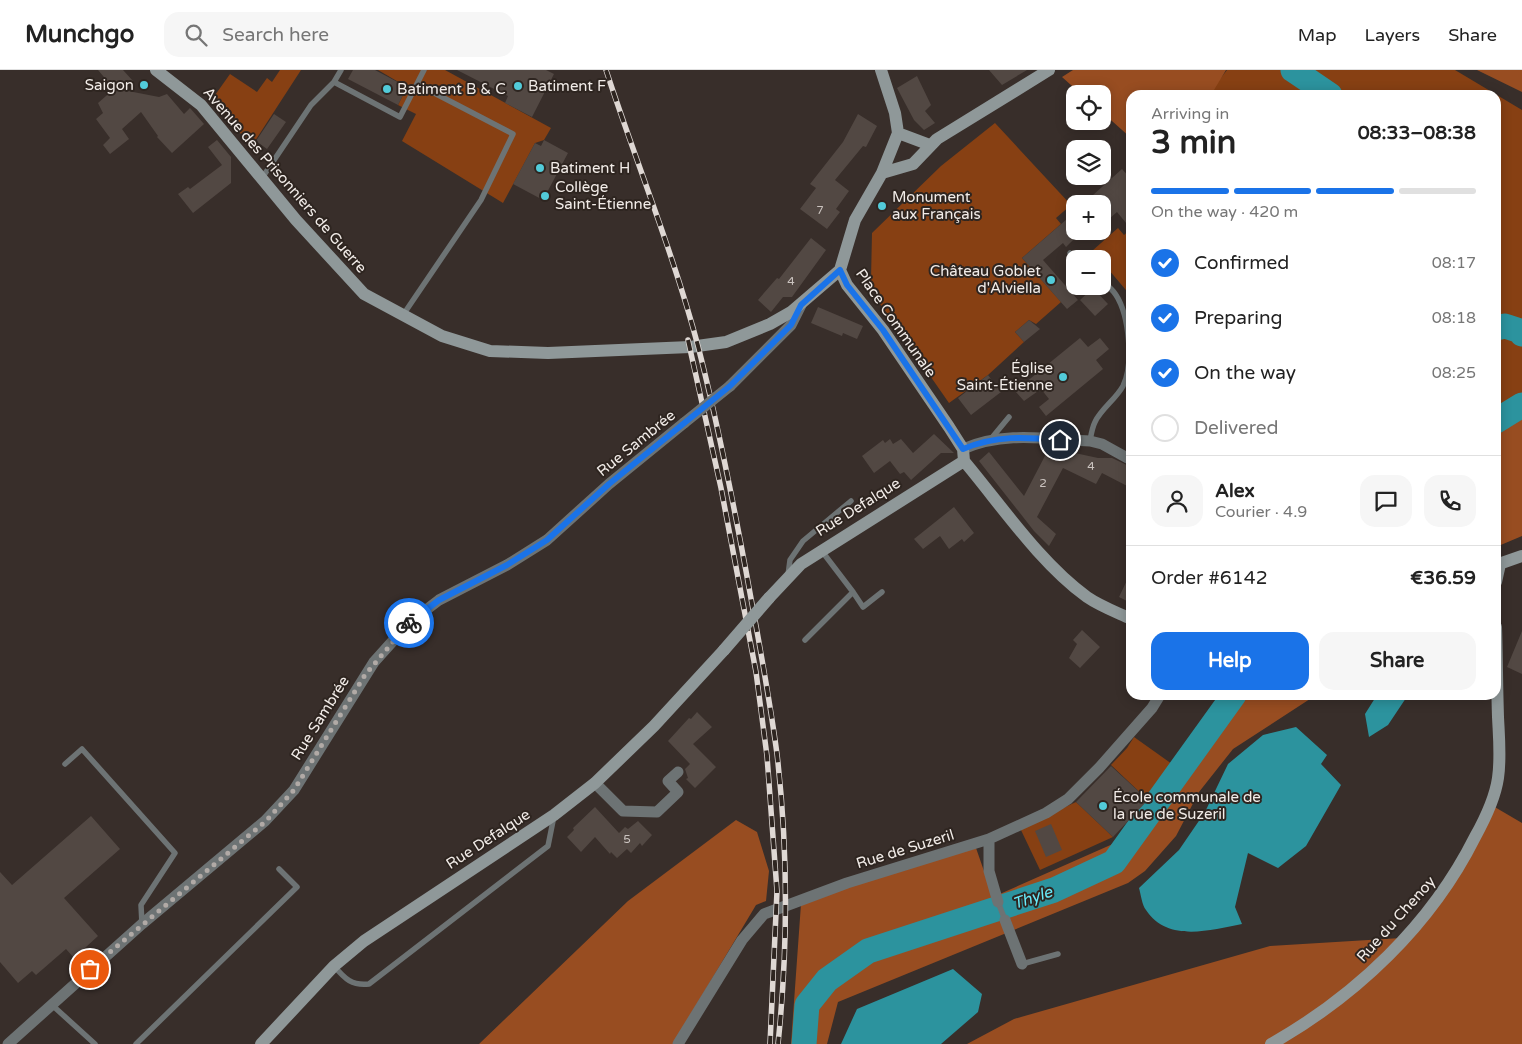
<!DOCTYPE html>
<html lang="en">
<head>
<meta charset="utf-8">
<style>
  body { margin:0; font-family:"Varela Round",sans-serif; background:#f6f6f6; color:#222; height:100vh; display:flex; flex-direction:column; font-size:19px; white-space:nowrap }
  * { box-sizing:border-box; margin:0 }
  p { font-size:16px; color:#767676 }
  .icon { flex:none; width:28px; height:28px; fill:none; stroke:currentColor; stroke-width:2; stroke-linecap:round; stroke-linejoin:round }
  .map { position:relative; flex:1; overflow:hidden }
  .drawer { position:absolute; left:1126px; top:20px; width:375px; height:610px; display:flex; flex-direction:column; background:#fff; border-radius:15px; box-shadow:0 2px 12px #0003 }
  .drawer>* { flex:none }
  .fabs { position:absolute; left:1066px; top:15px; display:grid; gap:10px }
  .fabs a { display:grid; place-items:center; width:45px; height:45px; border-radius:10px; background:#fff; box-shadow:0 2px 12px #0003; font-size:25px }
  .pin { position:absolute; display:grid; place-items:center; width:42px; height:42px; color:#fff; margin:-21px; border:2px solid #fff; border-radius:50%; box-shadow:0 1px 5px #0007 }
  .courier { position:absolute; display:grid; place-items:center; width:50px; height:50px; margin:-25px; border:4px solid #1a73e8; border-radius:50%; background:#fff; color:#222; box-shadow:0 1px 6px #0007 }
  .head em { font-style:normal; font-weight:700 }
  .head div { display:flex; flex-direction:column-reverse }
  .head { display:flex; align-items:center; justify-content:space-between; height:85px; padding:0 25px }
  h1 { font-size:32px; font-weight:700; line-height:38px }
  .bar { display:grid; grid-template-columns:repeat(4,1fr); gap:8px 5px; align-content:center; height:60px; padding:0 25px }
  .bar i { height:6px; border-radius:4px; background:#e0e0e0 }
  .bar .on { background:#1a73e8 }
  .bar p { grid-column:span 4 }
  .line { display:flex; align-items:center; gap:12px; padding:0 25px; border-top:1px solid #e0e0e0 }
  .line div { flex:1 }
  .round { display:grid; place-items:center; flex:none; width:52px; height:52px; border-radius:15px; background:#f6f6f6 }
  ol { padding:0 25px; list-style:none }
  li { display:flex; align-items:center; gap:15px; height:55px }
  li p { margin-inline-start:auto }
  li .icon { padding:5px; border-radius:50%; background:#1a73e8; color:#fff; stroke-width:4 }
  li:last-child { color:#767676 }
  li i { width:28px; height:28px; border:2px solid #e0e0e0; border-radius:50% }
  .cta { display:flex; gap:10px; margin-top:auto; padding:10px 25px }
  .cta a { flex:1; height:58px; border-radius:15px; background:#1a73e8; color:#fff; font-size:20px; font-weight:700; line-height:58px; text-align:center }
  .cta a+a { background:#f6f6f6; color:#222 }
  header { display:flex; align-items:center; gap:30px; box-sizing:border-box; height:70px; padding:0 25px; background:#fff; border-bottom:1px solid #e0e0e0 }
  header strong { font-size:24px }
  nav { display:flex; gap:28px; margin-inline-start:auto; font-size:18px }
  .search { width:350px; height:45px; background:#f6f6f6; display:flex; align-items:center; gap:12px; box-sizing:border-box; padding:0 18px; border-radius:15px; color:#767676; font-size:19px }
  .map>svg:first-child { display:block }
  .green { fill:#874013 }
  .forest { fill:#984d21 }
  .water { fill:#2c939e }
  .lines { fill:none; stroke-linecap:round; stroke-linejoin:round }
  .river { stroke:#2c939e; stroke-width:25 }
  .building { fill:#524843 }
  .lane { stroke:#6d7374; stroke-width:5.5 }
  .street { stroke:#6d7374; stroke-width:11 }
  .secondary { stroke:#8f9899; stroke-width:12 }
  .rail-casing { stroke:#dfd8d4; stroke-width:5.5 }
  .rail { stroke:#2e2520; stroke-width:4; stroke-dasharray:11; stroke-linecap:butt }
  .street-bridge { stroke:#6d7374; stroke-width:11 }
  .secondary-bridge { stroke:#8f9899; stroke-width:12 }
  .done { stroke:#b1aaa6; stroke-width:5; stroke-dasharray:0 9 }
  .route { stroke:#1a73e8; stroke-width:6 }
  .poi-dot { fill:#52cbd9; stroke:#2e2520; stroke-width:2 }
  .labels { text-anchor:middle; stroke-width:4; stroke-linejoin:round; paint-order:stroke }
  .number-label { font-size:12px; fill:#cac3bf }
  .poi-label { font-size:15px; fill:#f2ece8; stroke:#2e2520; text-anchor:start }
  .street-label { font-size:15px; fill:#f2ece8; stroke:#2e2520 }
  .water-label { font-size:16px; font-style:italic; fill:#68ebfa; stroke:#2e2520 }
</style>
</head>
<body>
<header>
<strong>Munchgo</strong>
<div class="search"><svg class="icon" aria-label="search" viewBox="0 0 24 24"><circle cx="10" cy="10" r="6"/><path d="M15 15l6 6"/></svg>Search here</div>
<nav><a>Map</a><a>Layers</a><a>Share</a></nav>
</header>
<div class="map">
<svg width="1522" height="974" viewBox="0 0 1522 974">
  <rect width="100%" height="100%" fill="#382e2a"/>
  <path class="green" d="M280,0H301L251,77L213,28L230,4L257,22L267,8L272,12Z
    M378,0H445L551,58L544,70L535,73L503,133L402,71L416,44L398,35L407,17Z
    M1227,0H1455L1522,40V344H1496V25H1211L1213,18Z
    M995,53L1071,135L1056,148L1061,154L1022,188L1061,232L1036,254L1029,250L1015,262L1024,272L988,305L949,333L878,231L871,210L872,163L941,96Z
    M1118,158L1124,165L1131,159V226L1103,193L1102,189H1099L1092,181Z
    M1134,667L1172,694L1148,730L1111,695L1127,678Z
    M1076,732L1113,767L1040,800L1020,758Z"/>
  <path class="forest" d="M1073,0H1226L1211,25H1131V68L1103,43L1102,24H1081L1062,7Z
    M1477,0H1522V22Z
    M1496,344H1522V466L1496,477Z
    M1227,625H1310L1313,627L1233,679L1199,722L1176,766L1145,801L1128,813L838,932L827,974H791L801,834L848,817L976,778L993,827L1115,773L1163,722Z
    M1493,736L1522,753V974H967L1014,949L1270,876L1401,868L1465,796Z
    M736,750L757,762L769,801L766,831L756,835L673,974H479L628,831Z"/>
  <path class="water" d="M1377,625H1408L1388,655L1369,667L1365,644Z
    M1296,657L1327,685L1321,694L1341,715L1306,776L1278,798L1248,783L1235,837L1242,854C1210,860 1168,873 1146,840C1142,835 1141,825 1139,818L1179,780L1205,742L1228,694L1263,665Z
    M953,899L982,924L978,942L941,974H841L857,939Z"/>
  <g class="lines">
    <path class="river" d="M1293,0L1330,25
      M1496,258L1505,256L1520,261L1522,264
      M1496,351L1522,335
      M804,974L807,935L827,910L868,881L1054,820L1114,792L1234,625"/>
  </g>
  <path class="building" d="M98,0H123L133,11L123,20L159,27L167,24L184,44L190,38L204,54L172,83L157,67L158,66L141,42L122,59L129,69L110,84L103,75L110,68L96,49L103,43L98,33L114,19Z
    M353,0H375L407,17L398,35L348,9Z
    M457,0H546L554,4L532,47L505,33L508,26Z
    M989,0H1027L1002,15Z
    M917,6L931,35L925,41L935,53L924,60L914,50L897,18Z
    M274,44L286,52L267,79L256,71Z
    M858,44L877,56L866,77L863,76L835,110L849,121L836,139L840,142L827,159L800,139L816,118L810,114L843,72Z
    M217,70L231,87V113L193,143L178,124L188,117L190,119L222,95L208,77Z
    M544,70L568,83L543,130L513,114L535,73L541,76Z
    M1122,99L1131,109V159L1117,142L1102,155V134H1083Z
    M1075,142V168L1066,177L1063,173L1043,190L1078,230L1067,239L1022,188Z
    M811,168L826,180L792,227H783L771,242L758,230L777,208L779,209Z
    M1093,218L1108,234L1095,246L1080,230Z
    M818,237L863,256L857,269L843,263L842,266L811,253Z
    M1029,250L1040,259L1024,272L1015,262Z
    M1080,268L1088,277L1100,268L1109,279L1096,290L1103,299L1046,346L1039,337L1049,329L1041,319L1024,331L1015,321Z
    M988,305L1001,322L971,345L958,328Z
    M934,364L954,383H941L911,410L904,402L900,404L890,391L874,403L862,386L883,370L885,373L890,369L893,374L901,369L913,383Z
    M1054,380L1059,384L1061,380L1098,388H1112L1131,397V418L1102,403L1096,414L1063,398L1037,447L1056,464L1049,476L1034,461L979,391L989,382L1024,426L1047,382L1052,383Z
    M954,437L974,463L964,472L962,469L949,479L940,466L923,479L914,469Z
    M1131,502V533L1119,527Z
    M1082,560L1100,577L1080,598L1069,588L1077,574L1073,570Z
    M1522,561V604L1507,597Z
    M697,642L712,657L693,674L716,697L695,718L686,709L688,708L685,699L690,694L668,671L689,648L691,649Z
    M1111,696L1148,730L1113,767L1076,732Z
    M595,737L619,763L625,757L628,759L638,751L652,765L642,776L640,773L631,783L627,779L617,788L611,782L610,784L595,767L581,782L567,767L574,760L573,758Z
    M91,746L120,779L64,828L98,866L74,888L66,879L36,905L32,901L18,913L0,892V802L12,815Z
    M1051,754L1062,780L1046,787L1035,761Z"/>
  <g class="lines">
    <path class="lane" d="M334,12L400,47L424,0
      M262,108L311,35L334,12L341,0
      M1070,183L1077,189
      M403,245L481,130L513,64L417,14
      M990,370L1009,347
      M1090,371C1091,365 1092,358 1095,352C1101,339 1116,329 1123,316C1134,294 1129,245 1116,225C1113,220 1107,215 1102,211
      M788,505L790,490L803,471L851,431
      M853,522L863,537L882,522
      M805,570L853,522L821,480
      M65,694L82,679L175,783L141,835L142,854
      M998,832L1005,850
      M1022,894L1058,884
      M334,896C345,909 352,916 369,914L548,776L554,746
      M52,935L95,974
      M136,974L297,817L279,799"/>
    <path class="street" d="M730,316L791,255L801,235
      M963,379C1004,361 1046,369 1090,371L1102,374L1131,390
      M595,713L623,741L657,742L678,722L668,711L678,702
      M989,769V801L998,832
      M1005,850L1022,894
      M8,974L142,854L265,751L294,720L374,592L409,553L439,530L507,495L547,470L609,414L684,353
      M678,974L742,870L764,844L847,813L989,769L1046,743L1068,729L1099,698L1152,638L1160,625"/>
    <path class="secondary" d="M156,0L201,35L296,150L364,224L442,266L490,281L548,283L690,277L726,272L770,254L791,242L840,200
      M881,0L895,43L898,63L882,103L855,150L840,200L847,215L883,260L949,357L963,379L964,391
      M898,63L930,75
      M882,103L913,94L937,69L1049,0
      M964,391C1001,435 1040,493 1087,527C1100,536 1116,542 1131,549
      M1496,495L1522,486
      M1496,512L1500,494
      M769,528L801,494L964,391
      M261,974L334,896L364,871L554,745L595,713L654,656L724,580
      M1271,974C1356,926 1431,855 1475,767C1485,749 1495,729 1498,708C1501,688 1499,668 1498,647C1497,617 1497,587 1496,557"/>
    <defs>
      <path id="rail" d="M606,0C636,92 673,182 698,276C717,350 732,426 746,501C757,562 769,623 777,684C788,779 788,878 778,974
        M688,270L721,418L756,602L767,686L777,821L770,974"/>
    </defs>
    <use href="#rail" class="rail-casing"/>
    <use href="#rail" class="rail"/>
    <path class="street-bridge" d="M684,353L730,316"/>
    <path class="secondary-bridge" d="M724,580L769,528"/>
  </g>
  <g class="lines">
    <path class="done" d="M90,899L266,751L294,720L365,605L409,553"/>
    <path class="route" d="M409,553L439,530L507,495L547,470L609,414L730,316L791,255L801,235L840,200L847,215L883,260L963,379C996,365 1025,367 1060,370"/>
  </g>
  <g class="poi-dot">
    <circle cx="144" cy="15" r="5"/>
    <circle cx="518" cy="16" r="5"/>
    <circle cx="387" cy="19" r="5"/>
    <circle cx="540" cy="98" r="5"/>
    <circle cx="545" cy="126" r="5"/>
    <circle cx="882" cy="136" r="5"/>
    <circle cx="1051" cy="210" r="5"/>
    <circle cx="1063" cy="307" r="5"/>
    <circle cx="1103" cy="736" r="5"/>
  </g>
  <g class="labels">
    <g class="number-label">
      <text x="820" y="144">7</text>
      <text x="791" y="215">4</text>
      <text x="1091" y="400">4</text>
      <text x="1043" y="417">2</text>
      <text x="627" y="773">5</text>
    </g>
    <g class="poi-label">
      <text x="134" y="20" text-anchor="end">Saigon</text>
      <text x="528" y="21">Batiment F</text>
      <text x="397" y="24">Batiment B &amp; C</text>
      <text x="550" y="103">Batiment H</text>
      <text x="555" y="122">Collège<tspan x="555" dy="17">Saint-Étienne</tspan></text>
      <text x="892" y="132">Monument<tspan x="892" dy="17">aux Français</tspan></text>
      <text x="1041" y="206" text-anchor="end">Château Goblet<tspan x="1041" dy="17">d'Alviella</tspan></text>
      <text x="1053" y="303" text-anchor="end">Église<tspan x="1053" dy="17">Saint-Étienne</tspan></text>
      <text x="1113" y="732">École communale de<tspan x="1113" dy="17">la rue de Suzeril</tspan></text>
    </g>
    <g class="street-label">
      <text transform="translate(285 110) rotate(49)" y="5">Avenue des Prisonniers de Guerre</text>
      <text transform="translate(896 253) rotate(55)" y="5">Place Communale</text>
      <text transform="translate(636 373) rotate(-39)" y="5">Rue Sambrée</text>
      <text transform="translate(858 437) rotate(-32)" y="5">Rue Defalque</text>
      <text transform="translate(320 648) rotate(-58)" y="5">Rue Sambrée</text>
      <text transform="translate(488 769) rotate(-33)" y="5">Rue Defalque</text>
      <text transform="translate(905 779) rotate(-17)" y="5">Rue de Suzeril</text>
      <text transform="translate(1396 849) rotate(-48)" y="5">Rue du Chenoy</text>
    </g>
    <g class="water-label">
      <text transform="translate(1032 827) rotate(-19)" y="6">Thyle</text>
    </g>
  </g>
</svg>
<div class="fabs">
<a><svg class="icon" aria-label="locate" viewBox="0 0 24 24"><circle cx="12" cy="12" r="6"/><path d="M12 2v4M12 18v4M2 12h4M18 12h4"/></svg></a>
<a><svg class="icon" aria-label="layers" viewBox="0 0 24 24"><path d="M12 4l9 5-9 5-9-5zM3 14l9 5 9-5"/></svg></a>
<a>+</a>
<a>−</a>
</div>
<div class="pin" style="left:90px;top:899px;background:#ea580c"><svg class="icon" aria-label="bag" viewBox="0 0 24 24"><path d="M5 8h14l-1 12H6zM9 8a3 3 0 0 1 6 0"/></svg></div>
<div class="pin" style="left:1060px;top:370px;background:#1f2937"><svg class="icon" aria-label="home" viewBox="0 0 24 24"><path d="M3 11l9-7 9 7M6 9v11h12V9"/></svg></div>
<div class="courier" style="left:409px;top:553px"><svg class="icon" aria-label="bike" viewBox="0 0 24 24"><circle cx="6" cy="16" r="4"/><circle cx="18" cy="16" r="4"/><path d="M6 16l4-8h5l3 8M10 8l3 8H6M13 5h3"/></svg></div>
<section class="drawer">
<div class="head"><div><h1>3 min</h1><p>Arriving in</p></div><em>08:33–08:38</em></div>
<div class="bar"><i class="on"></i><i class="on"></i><i class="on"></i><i></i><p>On the way · 420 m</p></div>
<ol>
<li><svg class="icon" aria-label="check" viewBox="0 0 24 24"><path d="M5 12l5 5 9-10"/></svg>Confirmed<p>08:17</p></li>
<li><svg class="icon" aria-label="check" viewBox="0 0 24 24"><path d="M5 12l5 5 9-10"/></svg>Preparing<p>08:18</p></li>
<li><svg class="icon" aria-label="check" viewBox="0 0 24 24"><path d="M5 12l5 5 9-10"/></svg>On the way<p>08:25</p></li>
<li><i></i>Delivered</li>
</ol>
<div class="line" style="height:90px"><a class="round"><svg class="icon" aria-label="person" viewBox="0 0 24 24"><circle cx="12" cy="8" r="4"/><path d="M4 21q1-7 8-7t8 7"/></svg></a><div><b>Alex</b><p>Courier · 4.9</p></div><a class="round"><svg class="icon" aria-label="chat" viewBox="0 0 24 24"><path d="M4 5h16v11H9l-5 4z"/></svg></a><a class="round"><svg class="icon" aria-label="phone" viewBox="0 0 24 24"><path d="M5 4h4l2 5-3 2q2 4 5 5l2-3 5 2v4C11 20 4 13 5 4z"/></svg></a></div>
<div class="line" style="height:65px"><div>Order #6142</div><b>€36.59</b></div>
<div class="cta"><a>Help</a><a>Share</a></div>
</section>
</div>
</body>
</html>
